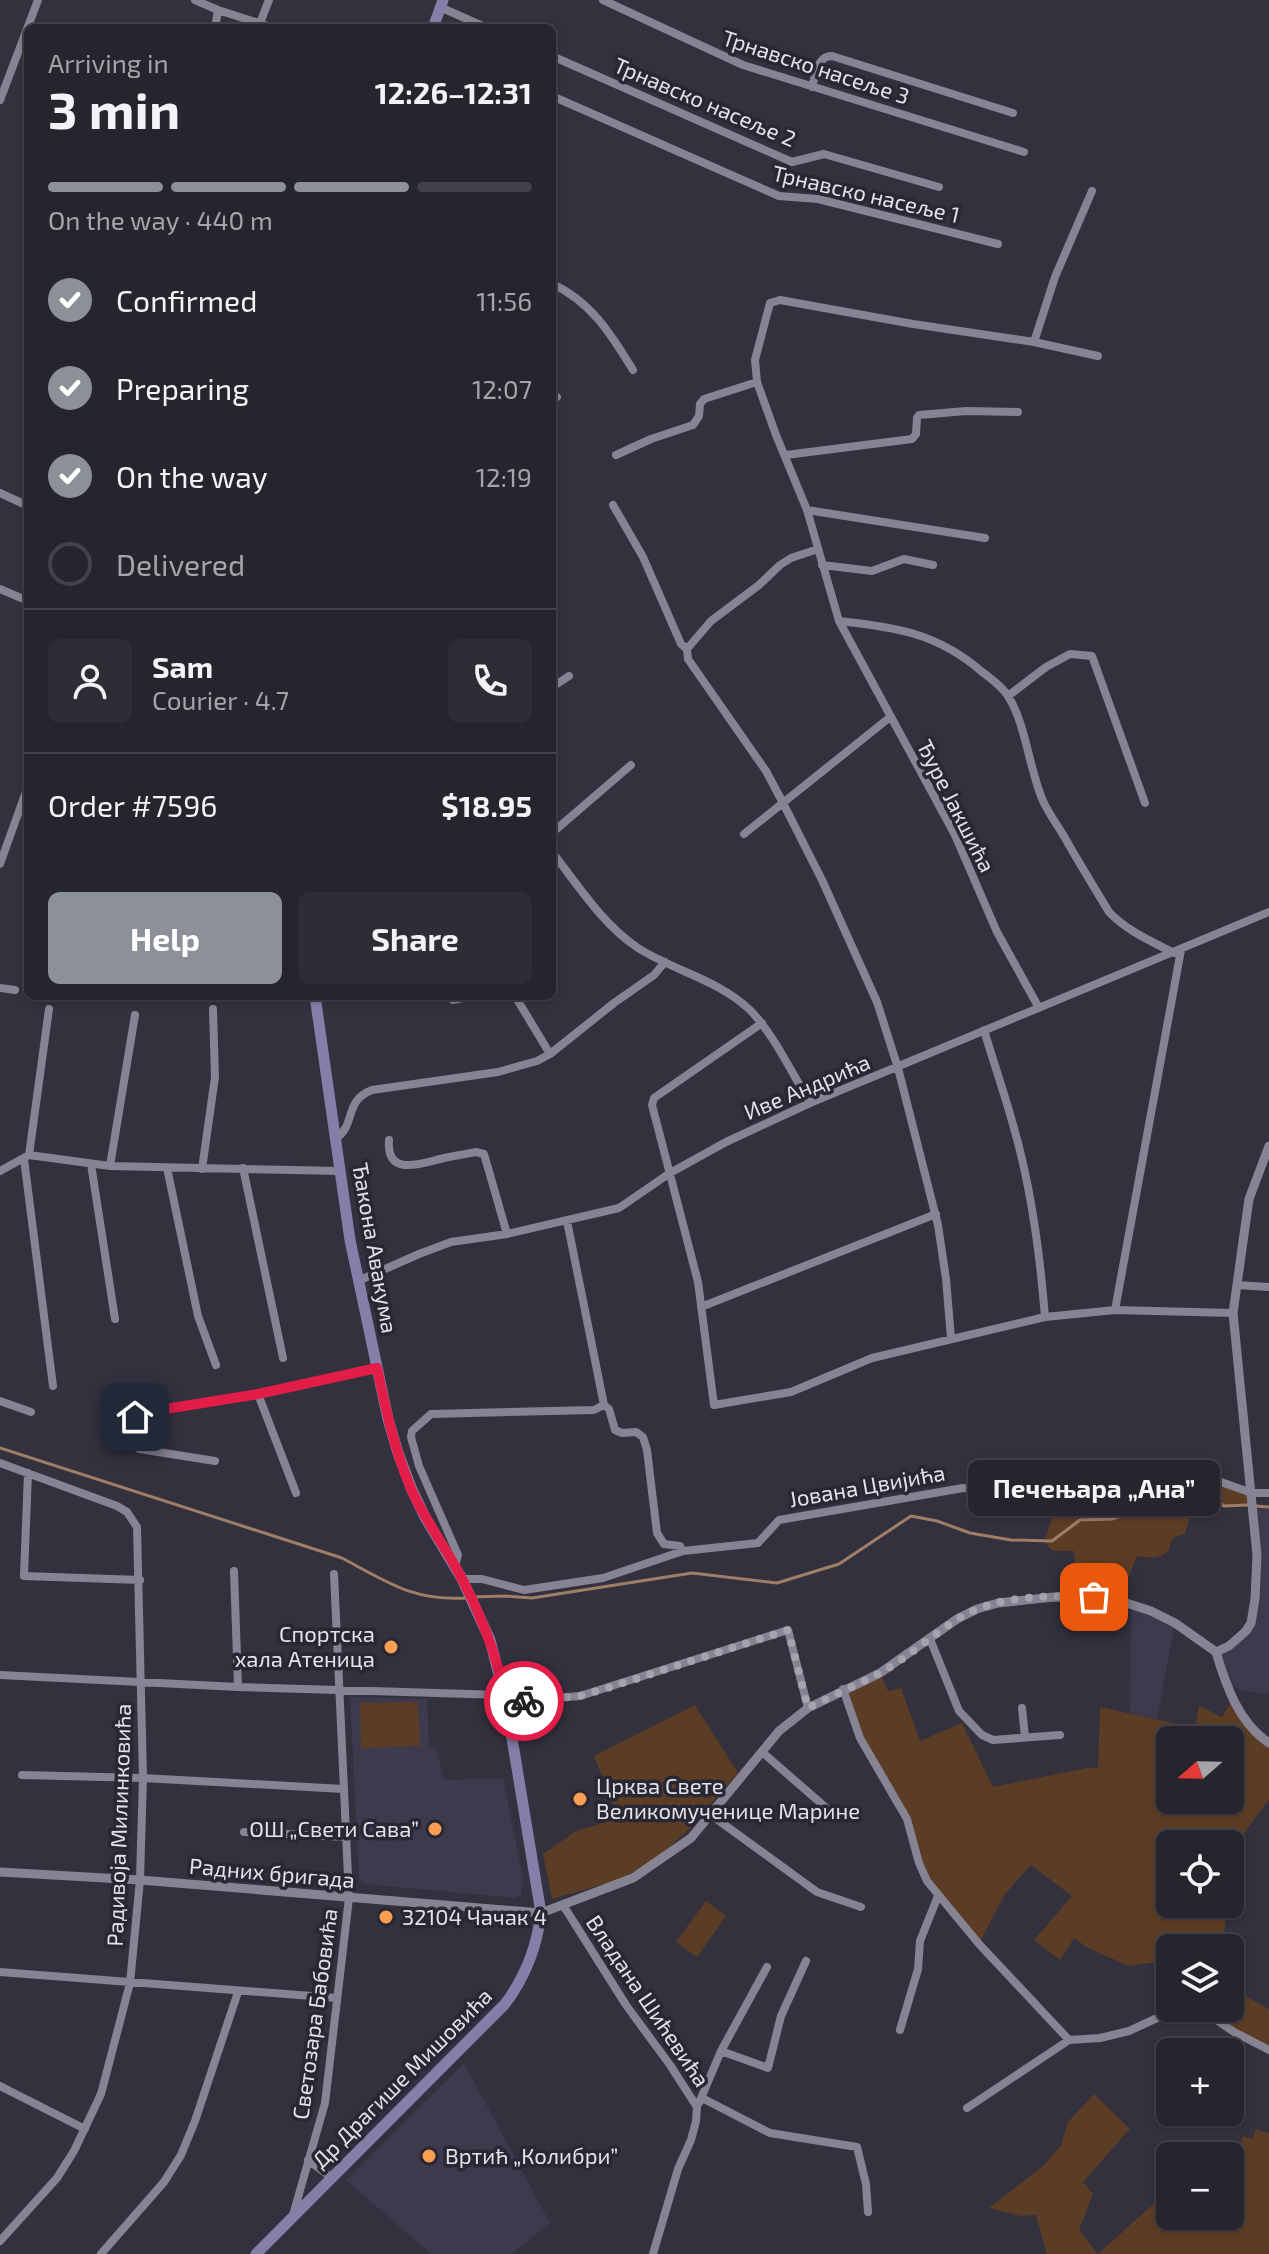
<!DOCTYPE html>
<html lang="en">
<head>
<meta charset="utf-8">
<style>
  body { margin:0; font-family:"Exo 2",sans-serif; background:#2e2d36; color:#f1f3f6; height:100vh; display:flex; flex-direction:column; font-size:30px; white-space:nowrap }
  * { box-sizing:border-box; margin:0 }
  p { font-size:26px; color:#a4a5aa }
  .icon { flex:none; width:44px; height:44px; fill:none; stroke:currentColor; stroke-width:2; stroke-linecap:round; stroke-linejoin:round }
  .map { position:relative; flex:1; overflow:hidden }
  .sheet { position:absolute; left:24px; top:24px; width:532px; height:976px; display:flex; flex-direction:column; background:#26252e; border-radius:12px; box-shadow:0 2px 6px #0004,0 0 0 2px #42424a }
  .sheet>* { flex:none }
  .needle { width:52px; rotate:250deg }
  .fabs { position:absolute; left:1156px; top:1726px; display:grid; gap:16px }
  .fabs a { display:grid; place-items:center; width:88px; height:88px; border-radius:12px; background:#26252e; box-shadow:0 2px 6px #0004,0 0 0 2px #42424a; font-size:40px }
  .pin { position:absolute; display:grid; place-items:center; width:68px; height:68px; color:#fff; margin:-34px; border-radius:16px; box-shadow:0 4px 12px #0006 }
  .courier { position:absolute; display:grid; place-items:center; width:80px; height:80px; margin:-40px; border:6px solid #e11d48; border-radius:50%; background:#fff; color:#222; box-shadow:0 2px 10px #0007 }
  .bubble { position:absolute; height:56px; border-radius:12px; background:#26252e; box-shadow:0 2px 6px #0004,0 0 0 2px #42424a; font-size:26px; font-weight:700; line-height:56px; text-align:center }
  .head em { font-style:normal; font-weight:700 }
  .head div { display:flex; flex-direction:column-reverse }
  .head { display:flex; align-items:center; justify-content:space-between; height:136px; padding:0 24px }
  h1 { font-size:52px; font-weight:700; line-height:60px }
  .bar { display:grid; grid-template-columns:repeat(4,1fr); gap:12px 8px; align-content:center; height:96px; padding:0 24px }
  .bar i { height:10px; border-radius:6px; background:#42424a }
  .bar .on { background:#8c9099 }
  .bar p { grid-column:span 4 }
  .line { display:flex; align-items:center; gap:20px; padding:0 24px; border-top:2px solid #42424a }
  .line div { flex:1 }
  .round { display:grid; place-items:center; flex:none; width:84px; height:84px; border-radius:12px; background:#2e2d36 }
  ol { padding:0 24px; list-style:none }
  li { display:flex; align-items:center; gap:24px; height:88px }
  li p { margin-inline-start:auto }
  li .icon { padding:8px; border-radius:50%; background:#8c9099; color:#fff; stroke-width:4 }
  li:last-child { color:#a4a5aa }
  li i { width:44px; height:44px; border:4px solid #42424a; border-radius:50% }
  .cta { display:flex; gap:16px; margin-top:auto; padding:16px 24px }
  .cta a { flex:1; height:92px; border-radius:12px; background:#8c9099; color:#fff; font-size:32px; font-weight:700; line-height:92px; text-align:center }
  .cta a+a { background:#2e2d36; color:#f1f3f6 }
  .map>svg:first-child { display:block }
  .built { fill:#3d3a4d }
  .green { fill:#5b3d25; fill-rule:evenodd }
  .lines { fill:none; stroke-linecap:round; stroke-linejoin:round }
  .stream { stroke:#9f7e66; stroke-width:3 }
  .minor { stroke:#868492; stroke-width:8 }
  .tertiary { stroke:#868492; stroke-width:9 }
  .secondary { stroke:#877da9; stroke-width:11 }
  .done { stroke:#a5a4ae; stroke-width:8; stroke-dasharray:0 14.4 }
  .route { stroke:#e11d48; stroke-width:10 }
  .poi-dot { fill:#fb9e51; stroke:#292733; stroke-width:3 }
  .labels { text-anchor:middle; stroke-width:7; stroke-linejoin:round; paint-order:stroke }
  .street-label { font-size:22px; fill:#e3e2ea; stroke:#292733 }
  .poi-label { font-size:22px; fill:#e3e2ea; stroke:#292733; text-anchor:start }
</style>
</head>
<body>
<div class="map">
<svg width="1269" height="2254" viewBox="0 0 1269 2254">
  <rect width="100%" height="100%" fill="#33313e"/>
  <path class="built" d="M1252,1506L1269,1507V1689L1267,1695L1239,1689L1227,1684L1216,1652L1242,1637L1255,1599Z
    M1131,1605L1175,1623L1157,1719L1130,1714Z
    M350,1697L427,1699L429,1747L436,1749L444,1780L503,1778L523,1878L521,1895L514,1898L365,1884L359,1878Z
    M464,2063L550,2223L512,2254H431L346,2180Z"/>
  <path class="green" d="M1190,1471L1252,1493V1506H1224L1210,1496L1209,1507L1198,1509L1189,1520L1185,1534C1174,1537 1170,1538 1170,1549C1160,1560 1150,1558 1137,1556L1119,1601L1077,1596L1074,1551H1053L1044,1542L1061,1492L1099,1494Z
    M880,1673L888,1691L901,1688L920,1741L962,1723L993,1787L1087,1768H1098L1100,1707L1195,1728L1199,1706L1222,1717L1233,1699L1269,1743V1799L1240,1839L1231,1866L1230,1876V1844H1170V1904H1227L1223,1948H1170V1960L1129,1966L1088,1948L1074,1938L1060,1960L1034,1940L1072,1896L1031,1865L1005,1894L979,1944L927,1881L907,1819L860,1738L843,1689ZM1170,1740H1230V1800H1170Z
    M418,1702L420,1746L361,1748L360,1703Z
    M695,1705L738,1773L690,1828L662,1854L622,1879L552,1899L543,1854L576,1831L619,1818L594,1756Z
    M706,1901L726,1916L697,1957L676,1942Z
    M1230,1988L1269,2009V2050L1199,2008H1230Z
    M1094,2094L1130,2129L1083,2182L1093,2194L1079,2230L1098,2254L1170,2189V2216H1230V2156H1216L1221,2144L1239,2148L1243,2136L1252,2139L1256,2129L1269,2133V2254H1047L1036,2215L1021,2216L989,2208L1044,2165L1061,2145L1068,2122Z"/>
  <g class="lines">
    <path class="stream" d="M0,1448L342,1558C387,1582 413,1601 466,1598
      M1256,1506L1269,1507
      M473,1597L505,1596L532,1598L692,1573L777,1583L839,1564L911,1516L937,1521L970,1533L1011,1540L1052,1541L1080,1520L1112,1519L1177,1496L1209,1495L1224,1506L1248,1505"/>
    <path class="minor" d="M195,0L218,10L274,28
      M603,0L743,65L1024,152
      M440,7L487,28
      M260,23L269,0
      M215,28L218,10
      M552,56L792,162L824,154L939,187
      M812,87C816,74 817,56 832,56L1013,113
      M552,96L779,196L818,199L998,244
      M0,100L38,0
      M552,284C591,301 612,336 633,370
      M1034,342L1055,277L1092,191
      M1098,356L1034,342L913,324L780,300L770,303L755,360L757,382L776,435L807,510L839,621C895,627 937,633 981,671C990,678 1002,686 1008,696C1026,724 1029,769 1043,801C1049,814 1058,826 1065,838C1079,863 1094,887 1109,912C1127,931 1151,941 1174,953
      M552,393L557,397
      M616,455L651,439L693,425L699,416L700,404L704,399L757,382
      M786,455L912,439L916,434L917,418L919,415L966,411L1018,412
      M0,493L28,506
      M613,505L643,557L681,644L687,649
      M807,510L985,538
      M822,565L872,571L904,559L933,565
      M0,589L28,601
      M839,621L954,833L997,932L1039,1008
      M687,649L688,659L766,771L783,803L822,880L877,1002L898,1068L938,1225L946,1279L951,1338
      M687,649L711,621L759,585L780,565L791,558L818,549
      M552,685L557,684L569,676
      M1008,696L1046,667L1070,654L1092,656L1145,803
      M552,833L631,765
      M744,834L889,718
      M552,852C578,885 602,924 638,948C674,971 719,980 750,1010C773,1033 793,1075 810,1103
      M0,864L28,786
      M27,917H28
      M0,988L15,990
      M515,996L550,1054
      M453,1000L473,996
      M762,1023L654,1098L652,1105L698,1282L714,1405L791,1392L872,1358L1045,1317L1115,1310L1233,1313
      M984,1030C994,1064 1006,1098 1015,1132C1032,1192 1040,1255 1045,1317
      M335,1139C357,1125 343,1101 372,1090L498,1072L537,1061L550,1054L614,1003L654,975L665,962
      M389,1140C386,1178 422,1163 444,1158C454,1156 465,1154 476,1152L484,1154L507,1234
      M29,1155L49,1009
      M24,1159L53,1386
      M91,1164L115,1319
      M110,1166L135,1015
      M167,1168L198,1316L216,1365
      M243,1168L283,1358
      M202,1169L215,1077L213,1009
      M0,1171L29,1155L110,1166L340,1171
      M567,1221L604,1405L609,1409L615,1430L622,1433L636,1432L643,1437L647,1450L657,1533L664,1544L680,1546L683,1551
      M358,1281L419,1254L451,1242L507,1234L619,1208L670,1173L726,1142L810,1103L1269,912
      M1237,1285L1269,1287
      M701,1307L936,1214
      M1115,1310L1181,950
      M258,1394L296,1493
      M0,1401L31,1412
      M215,1461L139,1449C129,1442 132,1431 132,1420L141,1413L258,1394L377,1368
      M0,1463L117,1506L127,1512L137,1527L143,1778L140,1880L130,1983L101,2094L74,2151L57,2178L0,2241
      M28,1473L24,1576L140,1580
      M455,1566L458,1555L419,1466L411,1437L412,1431L431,1414L594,1410L604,1405
      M234,1571L238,1687
      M462,1579H482L524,1590L603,1578L683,1551L758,1543L779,1520L963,1488L1099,1494L1156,1477L1190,1471L1252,1493H1269
      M930,1639L959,1711L982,1735L993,1740L1060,1735
      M0,1675L238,1687L504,1695
      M843,1689L860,1738L907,1819L919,1863L927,1881L979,1944L1069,2040
      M506,1702L580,1696L788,1630L808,1708
      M1022,1708L1025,1737
      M762,1752L831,1812
      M22,1775L143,1778L343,1789
      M711,1815L817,1892L861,1907
      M244,1832L346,1837
      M563,1905L626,2005L670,2065L697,2107L696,2121L691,2140L678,2169L653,2254
      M0,1972L337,1998
      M1199,2008L1234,2032L1269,2050
      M900,2030L918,1969L920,1941L938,1896
      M721,2051L768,2068L781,2016L806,1961
      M0,2086L85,2129
      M702,2098L770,2133L857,2147L866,2184L868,2212
      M699,2103L721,2051L767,1967
      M967,2108L1069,2040L1100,2038L1129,2031L1179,2008
      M308,2160L331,2177
      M293,2215L325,2103L349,1898L334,1574
      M101,2254L164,2182L181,2155L195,2121L238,1992"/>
    <path class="tertiary" d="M1216,1652L1229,1646L1246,1631L1251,1623L1255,1599L1257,1555L1233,1313L1249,1199L1269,1146
      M1216,1652C1226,1686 1239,1723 1269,1743
      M0,1872L140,1880L541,1913L633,1878L691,1838L779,1731L808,1708L880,1673L957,1619L977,1609L998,1603L1054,1597L1111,1598L1151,1611L1175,1623L1216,1652"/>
    <path class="secondary" d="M433,28L443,0
      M256,2254L505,2004C526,1976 537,1947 541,1913L506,1702L490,1640L462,1579L425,1517L412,1490L398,1453L388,1419L350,1240L315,996"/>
  </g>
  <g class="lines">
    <path class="done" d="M524,1701L580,1696L604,1689L788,1630L808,1708C831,1696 857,1685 880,1673C907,1658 930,1637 956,1620C994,1595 1049,1595 1094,1597"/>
    <path class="route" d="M135,1417L141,1413L258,1394L377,1368C386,1410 395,1452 412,1491C424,1518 441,1541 455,1566C479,1609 497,1653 506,1702L524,1701"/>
  </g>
  <g class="poi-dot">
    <circle cx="391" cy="1647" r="8"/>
    <circle cx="580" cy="1799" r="8"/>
    <circle cx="435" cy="1829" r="8"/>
    <circle cx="386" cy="1917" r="8"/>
    <circle cx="429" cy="2156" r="8"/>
  </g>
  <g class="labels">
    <g class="street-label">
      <text transform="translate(816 67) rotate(18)" y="8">Трнавско насеље 3</text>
      <text transform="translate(705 102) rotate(23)" y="8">Трнавско насеље 2</text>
      <text transform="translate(866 194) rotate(13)" y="8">Трнавско насеље 1</text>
      <text transform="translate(956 806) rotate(63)" y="8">Ђуре Јакшића</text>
      <text transform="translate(807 1087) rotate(-23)" y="8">Иве Андрића</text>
      <text transform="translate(375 1248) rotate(80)" y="8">Ђакона Авакума</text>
      <text transform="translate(867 1486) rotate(-10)" y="8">Јована Цвијића</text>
      <text transform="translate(119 1825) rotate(-88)" y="8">Радивоја Милинковића</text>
      <text transform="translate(272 1873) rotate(5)" y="8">Радних бригада</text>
      <text transform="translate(648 2001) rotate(56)" y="8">Владана Шићевића</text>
      <text transform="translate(315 2014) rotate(-82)" y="8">Светозара Бабовића</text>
      <text transform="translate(402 2078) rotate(-45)" y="8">Др Драгише Мишовића</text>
    </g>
    <g class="poi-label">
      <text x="375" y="1642" text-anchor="end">Спортска<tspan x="375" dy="25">хала Атеница</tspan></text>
      <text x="596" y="1794">Црква Свете<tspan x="596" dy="25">Великомученице Марине</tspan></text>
      <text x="419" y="1837" text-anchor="end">ОШ „Свети Сава”</text>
      <text x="402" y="1925">32104 Чачак 4</text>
      <text x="445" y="2164">Вртић „Колибри”</text>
    </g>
  </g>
</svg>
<div class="fabs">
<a><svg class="needle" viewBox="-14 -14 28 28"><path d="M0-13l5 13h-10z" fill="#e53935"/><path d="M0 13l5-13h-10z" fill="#a4a5aa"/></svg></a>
<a><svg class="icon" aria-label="locate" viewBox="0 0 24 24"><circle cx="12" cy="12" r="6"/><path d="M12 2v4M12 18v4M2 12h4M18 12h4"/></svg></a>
<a><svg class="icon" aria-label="layers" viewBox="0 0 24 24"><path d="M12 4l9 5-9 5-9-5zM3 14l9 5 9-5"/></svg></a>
<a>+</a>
<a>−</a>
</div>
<div class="pin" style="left:1094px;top:1597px;background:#ea580c"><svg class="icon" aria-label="bag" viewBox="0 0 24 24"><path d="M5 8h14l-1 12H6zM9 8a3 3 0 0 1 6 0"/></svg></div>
<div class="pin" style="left:135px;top:1417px;background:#1f2937"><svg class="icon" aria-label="home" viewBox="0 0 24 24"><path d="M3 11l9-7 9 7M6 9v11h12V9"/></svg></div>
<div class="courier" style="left:524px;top:1701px"><svg class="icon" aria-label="bike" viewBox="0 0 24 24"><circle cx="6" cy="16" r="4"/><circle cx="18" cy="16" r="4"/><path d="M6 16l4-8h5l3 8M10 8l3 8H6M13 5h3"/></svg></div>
<div class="bubble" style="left:968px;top:1460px;width:252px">Печењара „Ана”</div>
<section class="sheet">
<div class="head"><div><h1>3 min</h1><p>Arriving in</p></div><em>12:26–12:31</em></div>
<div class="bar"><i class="on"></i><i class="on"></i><i class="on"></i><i></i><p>On the way · 440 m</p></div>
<ol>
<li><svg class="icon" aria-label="check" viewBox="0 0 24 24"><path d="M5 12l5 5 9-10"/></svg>Confirmed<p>11:56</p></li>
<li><svg class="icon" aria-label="check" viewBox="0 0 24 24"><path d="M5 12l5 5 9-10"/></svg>Preparing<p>12:07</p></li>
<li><svg class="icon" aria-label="check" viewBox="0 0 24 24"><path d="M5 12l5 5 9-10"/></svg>On the way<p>12:19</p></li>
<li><i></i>Delivered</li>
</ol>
<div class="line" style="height:144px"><a class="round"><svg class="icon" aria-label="person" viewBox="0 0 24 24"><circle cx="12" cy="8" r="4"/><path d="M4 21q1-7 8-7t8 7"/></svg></a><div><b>Sam</b><p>Courier · 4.7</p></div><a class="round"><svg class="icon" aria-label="phone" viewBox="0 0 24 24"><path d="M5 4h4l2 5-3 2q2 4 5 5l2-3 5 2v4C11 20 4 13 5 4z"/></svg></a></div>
<div class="line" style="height:104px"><div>Order #7596</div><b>$18.95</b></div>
<div class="cta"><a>Help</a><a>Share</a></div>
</section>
</div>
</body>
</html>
